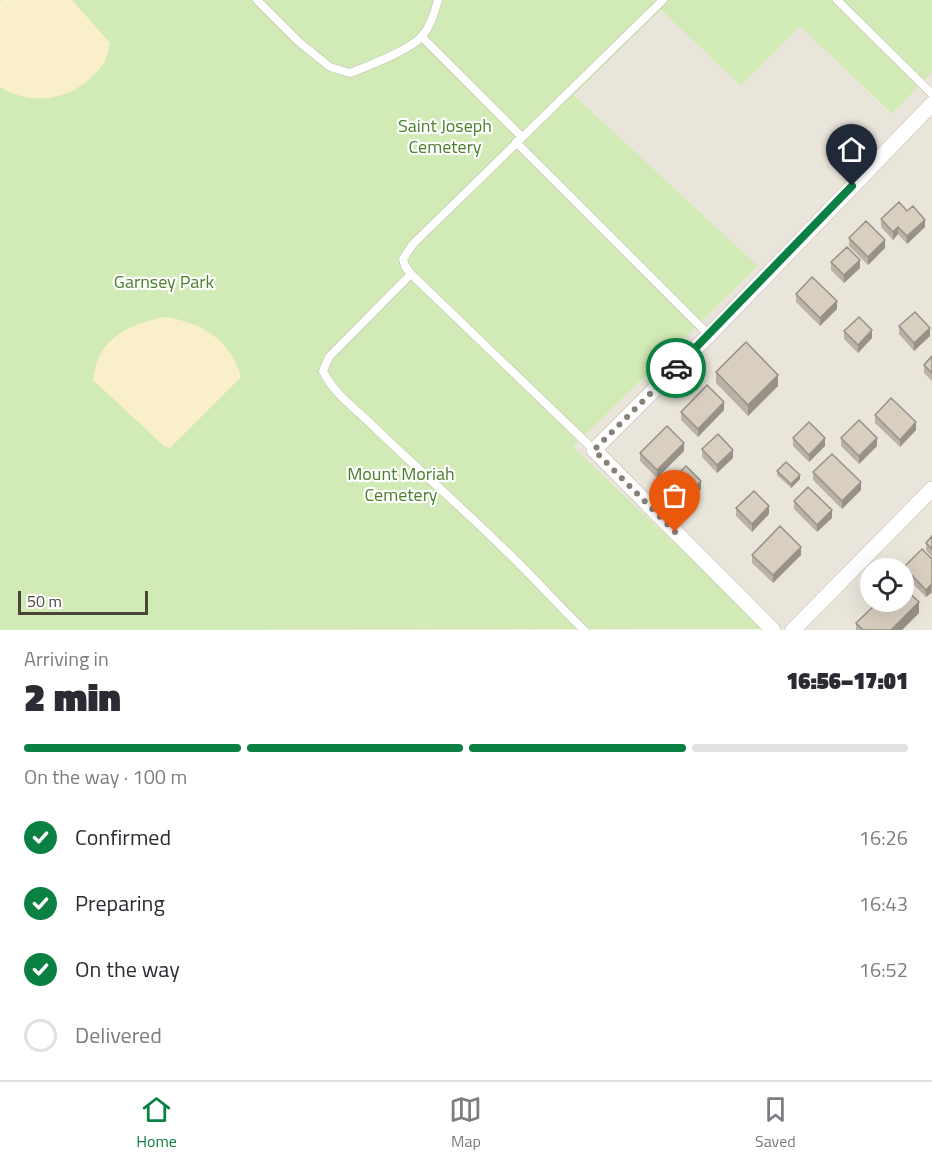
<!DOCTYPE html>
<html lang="en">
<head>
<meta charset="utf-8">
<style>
  body { margin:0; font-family:"Titillium Web",sans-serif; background:#f7f7f7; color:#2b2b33; height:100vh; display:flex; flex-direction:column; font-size:22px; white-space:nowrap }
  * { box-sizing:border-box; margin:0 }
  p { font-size:20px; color:#7c7c81 }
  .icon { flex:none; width:33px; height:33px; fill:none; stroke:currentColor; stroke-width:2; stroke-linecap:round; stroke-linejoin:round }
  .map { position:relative; height:630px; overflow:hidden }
  .details { display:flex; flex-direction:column; background:#fff; flex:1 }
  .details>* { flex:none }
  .fabs { position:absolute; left:860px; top:558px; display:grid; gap:12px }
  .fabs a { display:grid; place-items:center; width:54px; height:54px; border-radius:50%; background:#fff; box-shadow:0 6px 24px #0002; font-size:30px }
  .scale { position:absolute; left:18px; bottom:15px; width:130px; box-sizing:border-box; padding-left:6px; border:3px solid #4b4439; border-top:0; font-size:16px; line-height:21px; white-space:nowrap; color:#4b4439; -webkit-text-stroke:4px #fff; paint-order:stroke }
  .pin { position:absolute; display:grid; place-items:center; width:51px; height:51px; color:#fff; margin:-62px -26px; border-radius:50% 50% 50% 0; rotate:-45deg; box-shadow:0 0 6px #0007 }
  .pin .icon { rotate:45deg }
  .courier { position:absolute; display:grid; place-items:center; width:60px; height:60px; margin:-30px; border:4px solid #0b8043; border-radius:50%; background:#fff; color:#222; box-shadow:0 2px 8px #0007 }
  .overview em { font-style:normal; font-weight:800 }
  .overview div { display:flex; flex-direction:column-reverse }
  .overview { display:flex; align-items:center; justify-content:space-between; height:102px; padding:0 24px }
  h1 { font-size:39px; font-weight:800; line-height:45px }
  .bar { display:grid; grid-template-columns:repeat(4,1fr); gap:9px 6px; align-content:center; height:72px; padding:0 24px }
  .bar i { height:8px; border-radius:4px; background:#e1e1e2 }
  .bar .active { background:#0b8043 }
  .bar p { grid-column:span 4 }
  ol { padding:0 24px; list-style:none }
  li { display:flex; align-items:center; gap:18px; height:66px }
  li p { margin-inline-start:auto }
  li .icon { padding:6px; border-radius:50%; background:#0b8043; color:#fff; stroke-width:4 }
  li:last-child { color:#7c7c81 }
  li i { width:33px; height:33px; border:3px solid #e1e1e2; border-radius:50% }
  .menu { display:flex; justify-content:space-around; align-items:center; height:84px; border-top:2px solid #e1e1e2; background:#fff; font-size:16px; color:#7c7c81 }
  .menu a { display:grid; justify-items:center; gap:3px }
  .menu .active { color:#0b8043 }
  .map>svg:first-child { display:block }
  .residential { fill:#eae5da; fill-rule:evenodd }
  .green { fill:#d2eab5 }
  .sand { fill:#f9efc9 }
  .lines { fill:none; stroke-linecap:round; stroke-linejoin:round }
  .lane-casing { stroke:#c2bbae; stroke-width:9 }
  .street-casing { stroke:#c2bbae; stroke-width:16 }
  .lane { stroke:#fff; stroke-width:8 }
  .street { stroke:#fff; stroke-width:15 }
  .wall { fill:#bab2a6 }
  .shaded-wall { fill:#979187 }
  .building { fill:#d8cfc1; stroke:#979187; stroke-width:1.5 }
  .done { stroke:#878178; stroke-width:6; stroke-dasharray:0 10.8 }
  .route { stroke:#0b8043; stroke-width:8 }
  .labels { text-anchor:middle; stroke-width:4.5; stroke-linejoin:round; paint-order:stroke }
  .park-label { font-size:18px; fill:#4a7f2a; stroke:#fff }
</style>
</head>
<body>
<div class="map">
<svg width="932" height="630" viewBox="0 0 932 630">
  <rect width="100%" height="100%" fill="#f6f3ec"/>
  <path class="residential" d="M661,10L741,86L800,25L891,114L932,72V630H765L573,447L758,266L574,95ZM870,568H903V602H870Z"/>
  <path class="green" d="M0,0H932V72L892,114L800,26L741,86L661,10L574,95L758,266L573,447L765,629L0,630Z"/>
  <path class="sand" d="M2,0H72L110,43C109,49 107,56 105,61C101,69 93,76 86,82C61,102 28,104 0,87V2Z
    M166,317C202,323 231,340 241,377L170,448L165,447L93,380C94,374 95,367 97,361C108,333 139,321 166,317Z"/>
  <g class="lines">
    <defs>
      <path id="lane" d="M257,0L299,42L330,67L350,73C368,66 411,50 423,35C431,25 435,12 438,0
        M837,0L932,94
        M422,37L521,136
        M516,142L709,335
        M411,274L329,357L323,371C332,391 353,407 369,422C412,464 457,503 500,545C529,572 555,602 584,630
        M594,450L411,274L405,266L403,259L413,244L663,0"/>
      <path id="street" d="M773,630L594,450L709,335L932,104
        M793,630L932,489"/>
    </defs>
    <use href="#lane" class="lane-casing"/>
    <use href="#street" class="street-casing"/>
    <use href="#lane" class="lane"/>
    <use href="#street" class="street"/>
  </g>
  <path class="wall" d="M907,211L925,227L907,244L898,234L893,240L881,227V219Z
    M849,238L885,248L868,265L849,246Z
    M831,262L860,268L844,283L831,270Z
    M796,294L837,309L820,326L796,302Z
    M899,326L930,336L914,351L899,334Z
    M844,331L872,338L858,353L844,339Z
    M932,356V381L924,373V365Z
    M716,372L778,386L748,416L716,383Z
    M724,410L698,437L681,420V412Z
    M875,415L916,430L900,447L875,423Z
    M793,438L825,446L809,462L793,446Z
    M841,438L877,446L859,464L841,446Z
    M702,449L733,458L717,473L702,457Z
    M684,451L657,478L640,461V453Z
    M777,471L800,479L791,488L777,475Z
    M813,472L861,490L842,509L813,480Z
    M670,482L701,489L686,505L670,490Z
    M794,501L832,518L817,532L794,509Z
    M736,508L769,514L752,532L736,516Z
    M932,536V557L926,550V543Z
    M752,555H801L773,583L752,563Z
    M932,559V594L931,593L926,597L904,575V567Z
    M883,604L919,613L902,630H856V623Z"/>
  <path class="shaded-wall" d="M925,220V227L907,244V236Z
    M898,227V234L893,240V232Z
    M885,240V248L868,265V257Z
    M860,260V268L844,283V275Z
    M837,301V309L820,326V318Z
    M930,328V336L914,351V343Z
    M872,330V338L858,353V345Z
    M778,375V386L748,416V405Z
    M724,402V410L698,437V429Z
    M916,422V430L900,447V440Z
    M825,438V446L809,462V455Z
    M877,438V446L859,464V456Z
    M684,443V451L657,478V470Z
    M733,450V458L717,473V465Z
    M800,475V479L791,488V484Z
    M701,481V489L686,505V497Z
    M861,482V490L842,509V501Z
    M769,506V514L752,532V524Z
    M832,510V518L817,532V525Z
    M801,547V555L773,583V575Z
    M931,585V593L926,597V590Z
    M919,602V613L902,630H891Z"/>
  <path class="building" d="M899,202L907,211L913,206L925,220L907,236L898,227L893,232L881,219Z
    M866,221L885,240L868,257L849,238Z
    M847,247L860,260L844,275L831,262Z
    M812,277L837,301L820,318L796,294Z
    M915,312L930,328L914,343L899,326Z
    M859,317L872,330L858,345L844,331Z
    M746,342L778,375L748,405L716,372Z
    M932,356V373L924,365Z
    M707,385L724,402L698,429L681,412Z
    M891,398L916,422L900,440L875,415Z
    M859,420L877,438L859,456L841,438Z
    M809,422L825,438L809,455L793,438Z
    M667,426L684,443L657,470L640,453Z
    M718,434L733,450L717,465L702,449Z
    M832,454L861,482L842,501L813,472Z
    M786,462L800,475L791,484L777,471Z
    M686,466L701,481L686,497L670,482Z
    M808,487L832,510L817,525L794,501Z
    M754,491L769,506L752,524L736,508Z
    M780,526L801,547L773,575L752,555Z
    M932,536V549L926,543Z
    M922,549L932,559V586L931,585L926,590L904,567Z
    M903,587L919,602L891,630H863L856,623L878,602H881L883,604L885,602H903Z"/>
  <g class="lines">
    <path class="done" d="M675,532L594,450L676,368"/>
    <path class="route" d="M676,368L852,186"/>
  </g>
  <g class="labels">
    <g class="park-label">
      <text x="445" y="132">Saint Joseph<tspan x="445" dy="21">Cemetery</tspan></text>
      <text x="164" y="288">Garnsey Park</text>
      <text x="401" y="480">Mount Moriah<tspan x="401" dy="21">Cemetery</tspan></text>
    </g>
  </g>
</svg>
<div class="fabs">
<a><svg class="icon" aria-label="locate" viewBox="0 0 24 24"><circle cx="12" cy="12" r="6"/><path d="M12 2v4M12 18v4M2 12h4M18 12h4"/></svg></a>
</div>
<div class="scale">50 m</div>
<div class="pin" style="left:675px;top:532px;background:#ea580c"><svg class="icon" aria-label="bag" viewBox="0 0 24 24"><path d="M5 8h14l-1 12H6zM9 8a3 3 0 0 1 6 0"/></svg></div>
<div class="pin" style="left:852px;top:186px;background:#1f2937"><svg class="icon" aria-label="home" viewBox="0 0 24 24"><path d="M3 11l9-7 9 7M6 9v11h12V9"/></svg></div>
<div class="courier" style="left:676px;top:368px"><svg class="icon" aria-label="car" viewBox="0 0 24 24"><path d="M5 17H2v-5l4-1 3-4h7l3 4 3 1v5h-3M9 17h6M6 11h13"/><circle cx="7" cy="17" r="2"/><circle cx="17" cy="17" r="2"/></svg></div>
</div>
<section class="details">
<div class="overview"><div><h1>2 min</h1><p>Arriving in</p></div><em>16:56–17:01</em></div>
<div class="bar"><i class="active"></i><i class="active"></i><i class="active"></i><i></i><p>On the way · 100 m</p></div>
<ol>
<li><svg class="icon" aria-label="check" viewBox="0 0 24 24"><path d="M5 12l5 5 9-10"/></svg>Confirmed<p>16:26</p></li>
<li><svg class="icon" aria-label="check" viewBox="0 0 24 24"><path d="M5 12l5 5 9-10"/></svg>Preparing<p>16:43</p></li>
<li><svg class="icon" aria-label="check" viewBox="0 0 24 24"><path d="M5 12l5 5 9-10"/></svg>On the way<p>16:52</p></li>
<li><i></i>Delivered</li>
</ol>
</section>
<nav class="menu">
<a class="active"><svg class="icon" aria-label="home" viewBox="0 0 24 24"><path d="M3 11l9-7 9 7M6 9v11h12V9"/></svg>Home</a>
<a><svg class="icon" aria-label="map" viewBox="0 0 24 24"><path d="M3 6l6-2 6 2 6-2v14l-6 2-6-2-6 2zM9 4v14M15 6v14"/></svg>Map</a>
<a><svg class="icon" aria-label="saved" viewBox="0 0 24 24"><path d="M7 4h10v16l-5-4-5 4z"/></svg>Saved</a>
</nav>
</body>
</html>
